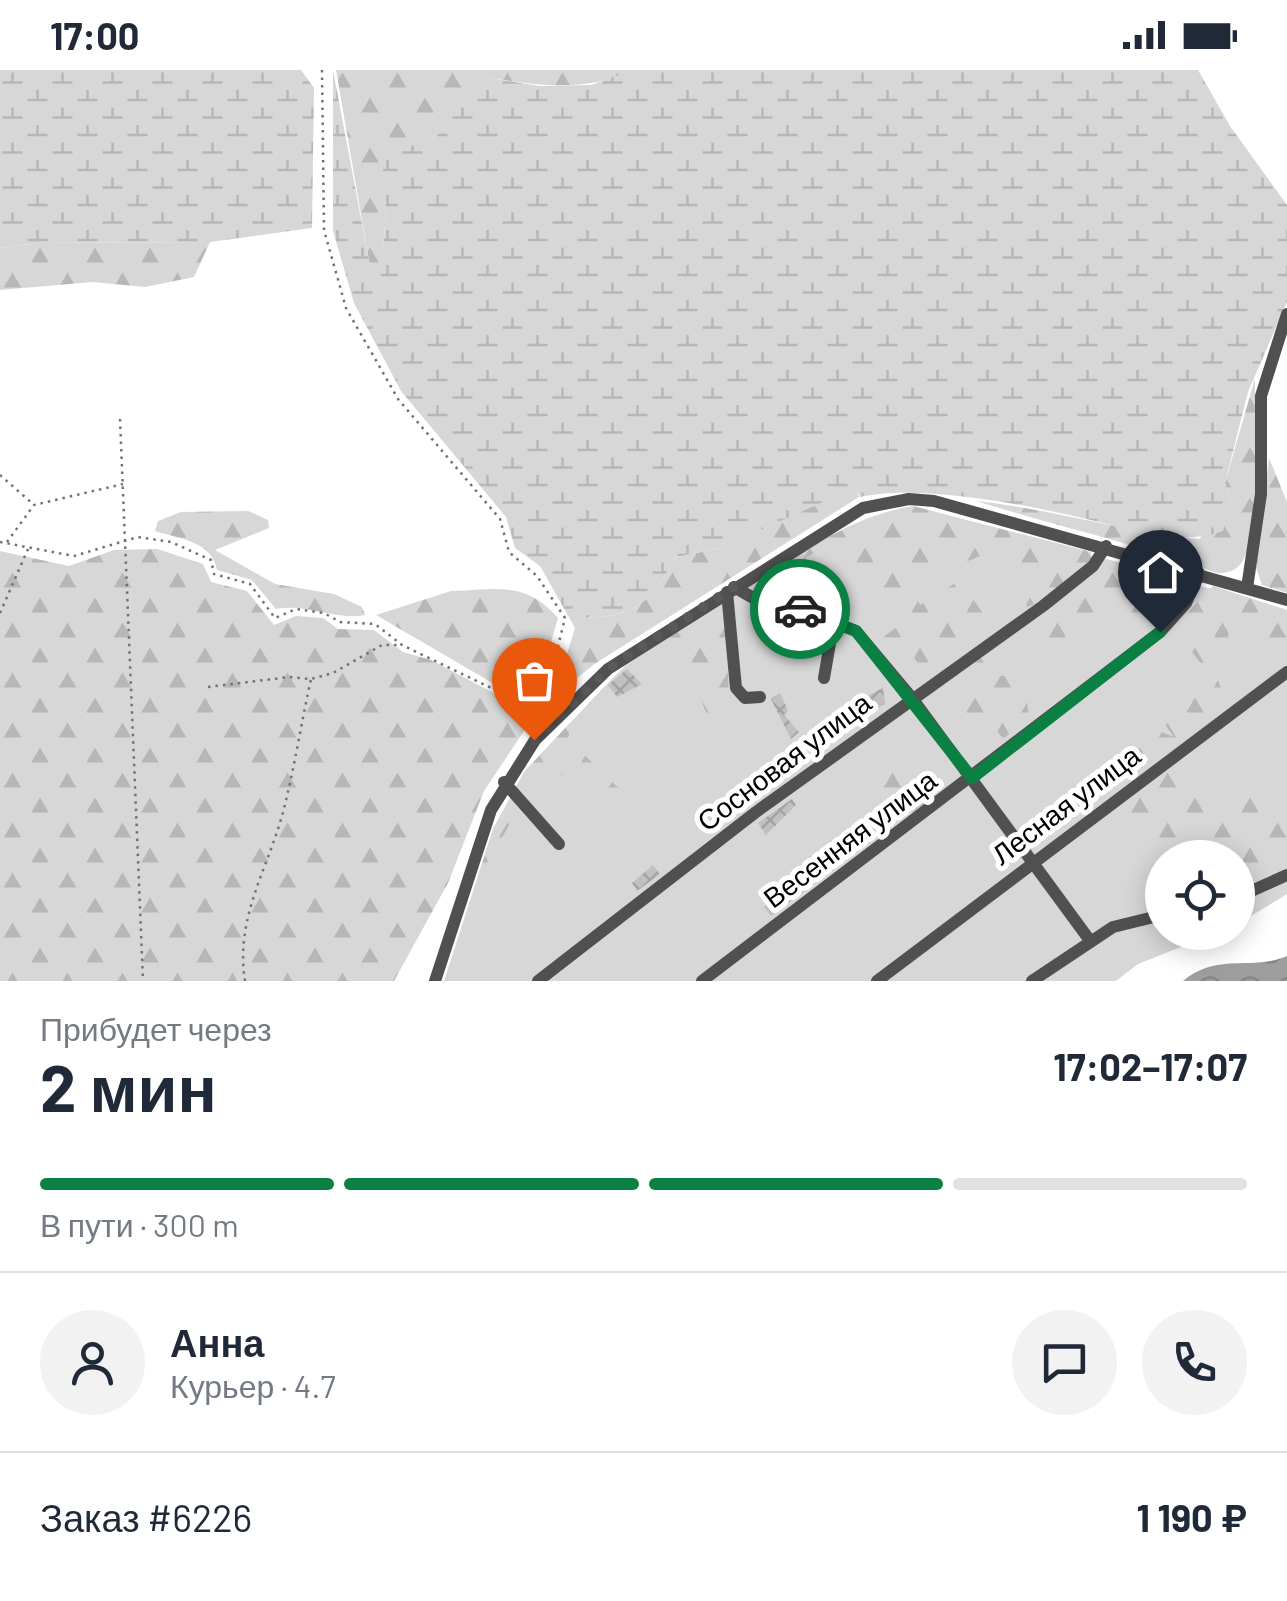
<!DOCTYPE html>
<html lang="ru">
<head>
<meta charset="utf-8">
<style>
  body { margin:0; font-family:Barlow,sans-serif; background:#f2f2f3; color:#1f2937; height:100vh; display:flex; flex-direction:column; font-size:38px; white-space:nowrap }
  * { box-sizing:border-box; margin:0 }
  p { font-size:32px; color:#747a83 }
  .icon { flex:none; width:55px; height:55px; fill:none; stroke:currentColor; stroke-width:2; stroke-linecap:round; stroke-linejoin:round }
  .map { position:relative; height:911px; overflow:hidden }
  .sheet { display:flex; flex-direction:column; background:#fff; flex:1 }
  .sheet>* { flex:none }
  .fabs { position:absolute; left:1145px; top:770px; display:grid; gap:20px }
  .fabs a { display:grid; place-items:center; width:110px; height:110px; border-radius:50%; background:#fff; box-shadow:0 5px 25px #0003; font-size:50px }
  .pin { position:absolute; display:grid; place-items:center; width:85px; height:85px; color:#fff; margin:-102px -42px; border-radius:50% 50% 50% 0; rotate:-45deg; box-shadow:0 0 10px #0007 }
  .pin .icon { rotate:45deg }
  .courier { position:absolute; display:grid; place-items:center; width:100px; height:100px; margin:-50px; border:8px solid #0b8043; border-radius:50%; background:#fff; color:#222; box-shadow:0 2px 12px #0007 }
  .headline em { font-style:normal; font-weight:700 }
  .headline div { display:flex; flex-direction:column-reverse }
  .headline { display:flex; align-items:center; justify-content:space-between; height:170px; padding:0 40px }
  h1 { font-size:65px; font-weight:700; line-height:75px }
  .bar { display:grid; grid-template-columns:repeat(4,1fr); gap:15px 10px; align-content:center; height:120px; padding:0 40px }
  .bar i { height:12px; border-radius:8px; background:#e0e1e3 }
  .bar .selected { background:#0b8043 }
  .bar p { grid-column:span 4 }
  .line { display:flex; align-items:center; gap:25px; padding:0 40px; border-top:2px solid #e0e1e3 }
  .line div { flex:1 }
  .round { display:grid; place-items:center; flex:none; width:105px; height:105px; border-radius:52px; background:#f2f2f3 }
  .status { display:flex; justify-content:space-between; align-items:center; height:70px; padding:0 50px; background:#fff; direction:ltr }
  .status svg { height:28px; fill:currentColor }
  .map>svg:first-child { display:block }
  .green { fill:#d7d7d7 }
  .forest { fill:url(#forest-firs) }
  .wetland { fill:url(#wetland-marsh) }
  .water { fill:url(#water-waves) }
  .building { fill:url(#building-cross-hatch) }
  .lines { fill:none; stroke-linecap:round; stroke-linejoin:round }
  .path { stroke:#727272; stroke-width:2.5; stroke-dasharray:2.5 5; stroke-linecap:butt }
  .minor { stroke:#505050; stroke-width:12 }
  .done { stroke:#595959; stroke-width:10; stroke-dasharray:0 18 }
  .route { stroke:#0b8043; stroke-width:12 }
  .labels { text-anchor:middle; stroke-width:10; stroke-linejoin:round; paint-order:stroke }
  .street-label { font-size:28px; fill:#000; stroke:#fff }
</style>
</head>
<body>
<div class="status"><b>17:00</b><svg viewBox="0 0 49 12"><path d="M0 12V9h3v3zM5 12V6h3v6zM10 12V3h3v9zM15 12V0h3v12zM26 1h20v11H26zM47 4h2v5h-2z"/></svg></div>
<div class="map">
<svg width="1287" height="911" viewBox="0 0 1287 911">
  <defs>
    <pattern id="forest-firs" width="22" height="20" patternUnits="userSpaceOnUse" patternTransform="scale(2.5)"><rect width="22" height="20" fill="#d7d7d7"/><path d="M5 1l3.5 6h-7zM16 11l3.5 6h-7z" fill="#b7b7b7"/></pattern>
    <pattern id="wetland-marsh" width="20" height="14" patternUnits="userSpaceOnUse" patternTransform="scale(2.5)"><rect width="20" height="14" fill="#d7d7d7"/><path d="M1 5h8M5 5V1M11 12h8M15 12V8" fill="none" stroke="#b7b7b7"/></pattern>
    <pattern id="water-waves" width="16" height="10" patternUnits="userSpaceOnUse" patternTransform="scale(2.5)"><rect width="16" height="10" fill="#9e9e9e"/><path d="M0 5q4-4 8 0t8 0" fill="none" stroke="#868686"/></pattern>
    <pattern id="building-cross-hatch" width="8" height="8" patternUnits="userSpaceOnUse" patternTransform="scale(2.5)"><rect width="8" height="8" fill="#c0c0c0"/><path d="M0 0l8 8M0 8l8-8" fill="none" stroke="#a3a3a3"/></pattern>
  </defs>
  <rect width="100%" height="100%" fill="#fff"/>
  <path class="green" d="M913,436L1287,540V824L1238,854V788H1162V862L1216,863L1138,894L1116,911H444L493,759L524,702L603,618L625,596L686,554L832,464Z"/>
  <path class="forest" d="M336,0H633C587,22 540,16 490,8L449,56L423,76L383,86L386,142L378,243Z
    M210,172L194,207L145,217L93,212L0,220V178L37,173Z
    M1255,308C1254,353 1263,452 1243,490C1237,501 1228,503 1217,503C1138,474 1056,456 976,431C1052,439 1124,462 1199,469L1231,435L1225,413Z
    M1269,388L1287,432V523L1262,515L1256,498Z
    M856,416L859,427L596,593L554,626L575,558L583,548C639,546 649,533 676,487L721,478Z
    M913,436L1091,482L1092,492L1041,532L1027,537L1020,503L1002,495L995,480L911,514L920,535L960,510L995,561L930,610L910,582L891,591L877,571L900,555L840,471L806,487L801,495L842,548L778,528H764L758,513C810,479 851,446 913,436Z
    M248,441L268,450L269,458L215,480L275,514L334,524L362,537L365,545C337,551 306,533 276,539L252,510L217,500C212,471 180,469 155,461L158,451L181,442Z
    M157,479L203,494L211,512L247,521L274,555L296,546L323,548L338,559L374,560L403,582L431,590L511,632L527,646L526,658L484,721L448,813L394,911H0V481L69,496L114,480Z
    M1106,489L1186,509L1184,522L1132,572L1109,547L1045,593L1021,559Z
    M1213,516L1287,540V589L1280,601L1240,544L1230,549L1226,587L1212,597L1228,634L1133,707L1119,681L1154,659L1174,667L1125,600L1133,593L1159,627L1206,600L1173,558Z
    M451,521C498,520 525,510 558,548L534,631L501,618L376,545Z
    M726,533L729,640L708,648L695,613L663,569Z
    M983,586L992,605L1024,607L1029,647L1003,669L984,643L954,662L940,631L967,614L961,603Z
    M572,651L568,669L632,731L622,734L568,699L549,716L524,702Z
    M1175,690L1209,744L1260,716L1287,767V788L1240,813L1238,788L1226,787L1207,753L1149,780L1121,736Z
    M899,693L927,733L903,749L876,723Z
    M518,714L525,728L477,810L493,759Z"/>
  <path class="wetland" d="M0,0H301L314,18L312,158L210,172L37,173L0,178Z
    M333,0L378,238L386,142L382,86C428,66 442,82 457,24L490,8L540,16L591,15L633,0H1198L1230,56L1287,135V232L1248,322L1225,413L1231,435L1223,461C1180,476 1138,461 1095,451C1033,436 920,413 860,427L856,417L721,478L676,487C649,533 639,546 583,548L575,558L540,496L515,478L506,447L401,321L354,233L333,161Z"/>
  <path class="water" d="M1287,886V911H1183C1217,882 1253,901 1287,886Z"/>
  <path class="building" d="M627,599L642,614L617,627L608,615Z
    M883,618L885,634L871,642L868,637L853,648L846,637Z
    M780,623L788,641L784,645L799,662L791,669L771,629Z
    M792,729L796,735L766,765L758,753Z
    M653,795L660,804L637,821L632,813Z
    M802,809L809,817L771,846L764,837Z"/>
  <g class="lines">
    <path class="path" d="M322,0L324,160L346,238L398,329L500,449L509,482L537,506L565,548L540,649
      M120,349L143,911
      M0,405L33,434
      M0,472L74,486L138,467L171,472L211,490L214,504L250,514L275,548L296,539L324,543L340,552L375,554L402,575L541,642
      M7,472L34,435L123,414
      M0,543L28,479
      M208,617L289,607L311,609L333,603L382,575H400
      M245,911C235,850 266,802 282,746C294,701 301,654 311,609"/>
    <path class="minor" d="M734,517L755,529L791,536L856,561L912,628L1091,872
      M1247,518L1261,424V326L1287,244
      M727,522L736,618L745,628L760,627
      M824,608L834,550
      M504,712L559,774
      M1238,827L1287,805
      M435,911L491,740L535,670L608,599L863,438L909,429L934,431L1287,530
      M538,911L756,742L1043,536L1093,496L1106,476
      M702,911L1160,562L1186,533L1199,503
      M877,911L1287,602
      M1032,911L1113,857L1162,845"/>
  </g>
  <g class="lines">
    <path class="done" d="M534,670L608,599L734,517L754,529L800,539"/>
    <path class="route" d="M800,539L856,561L972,708L1160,562"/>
  </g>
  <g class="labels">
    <g class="street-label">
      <text transform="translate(784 692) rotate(-37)" y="10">Сосновая улица</text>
      <text transform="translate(1066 735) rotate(-37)" y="10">Лесная улица</text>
      <text transform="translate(850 769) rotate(-37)" y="10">Весенняя улица</text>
    </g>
  </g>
</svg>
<div class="fabs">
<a><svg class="icon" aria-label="locate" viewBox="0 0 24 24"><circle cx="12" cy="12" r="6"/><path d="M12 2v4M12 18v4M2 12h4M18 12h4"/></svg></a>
</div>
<div class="pin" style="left:534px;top:670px;background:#ea580c"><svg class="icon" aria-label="bag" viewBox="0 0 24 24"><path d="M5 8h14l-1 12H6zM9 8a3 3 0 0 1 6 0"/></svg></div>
<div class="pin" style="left:1160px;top:562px;background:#1f2937"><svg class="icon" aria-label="home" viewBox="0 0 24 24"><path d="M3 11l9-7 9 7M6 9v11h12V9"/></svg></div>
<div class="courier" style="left:800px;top:539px"><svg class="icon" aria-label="car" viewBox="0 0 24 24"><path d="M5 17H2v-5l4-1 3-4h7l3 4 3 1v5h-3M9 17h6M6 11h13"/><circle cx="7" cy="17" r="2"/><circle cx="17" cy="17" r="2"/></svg></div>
</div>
<section class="sheet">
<div class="headline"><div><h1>2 мин</h1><p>Прибудет через</p></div><em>17:02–17:07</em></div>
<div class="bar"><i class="selected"></i><i class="selected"></i><i class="selected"></i><i></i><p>В пути · 300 m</p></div>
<div class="line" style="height:180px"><a class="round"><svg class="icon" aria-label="person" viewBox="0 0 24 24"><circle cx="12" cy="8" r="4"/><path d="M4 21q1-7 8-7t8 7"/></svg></a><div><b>Анна</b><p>Курьер · 4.7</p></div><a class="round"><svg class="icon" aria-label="chat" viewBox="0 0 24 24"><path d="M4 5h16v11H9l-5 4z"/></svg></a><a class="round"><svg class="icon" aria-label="phone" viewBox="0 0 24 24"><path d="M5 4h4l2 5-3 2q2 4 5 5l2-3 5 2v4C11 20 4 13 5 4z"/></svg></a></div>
<div class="line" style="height:130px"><div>Заказ #6226</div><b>1 190 ₽</b></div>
</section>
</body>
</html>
